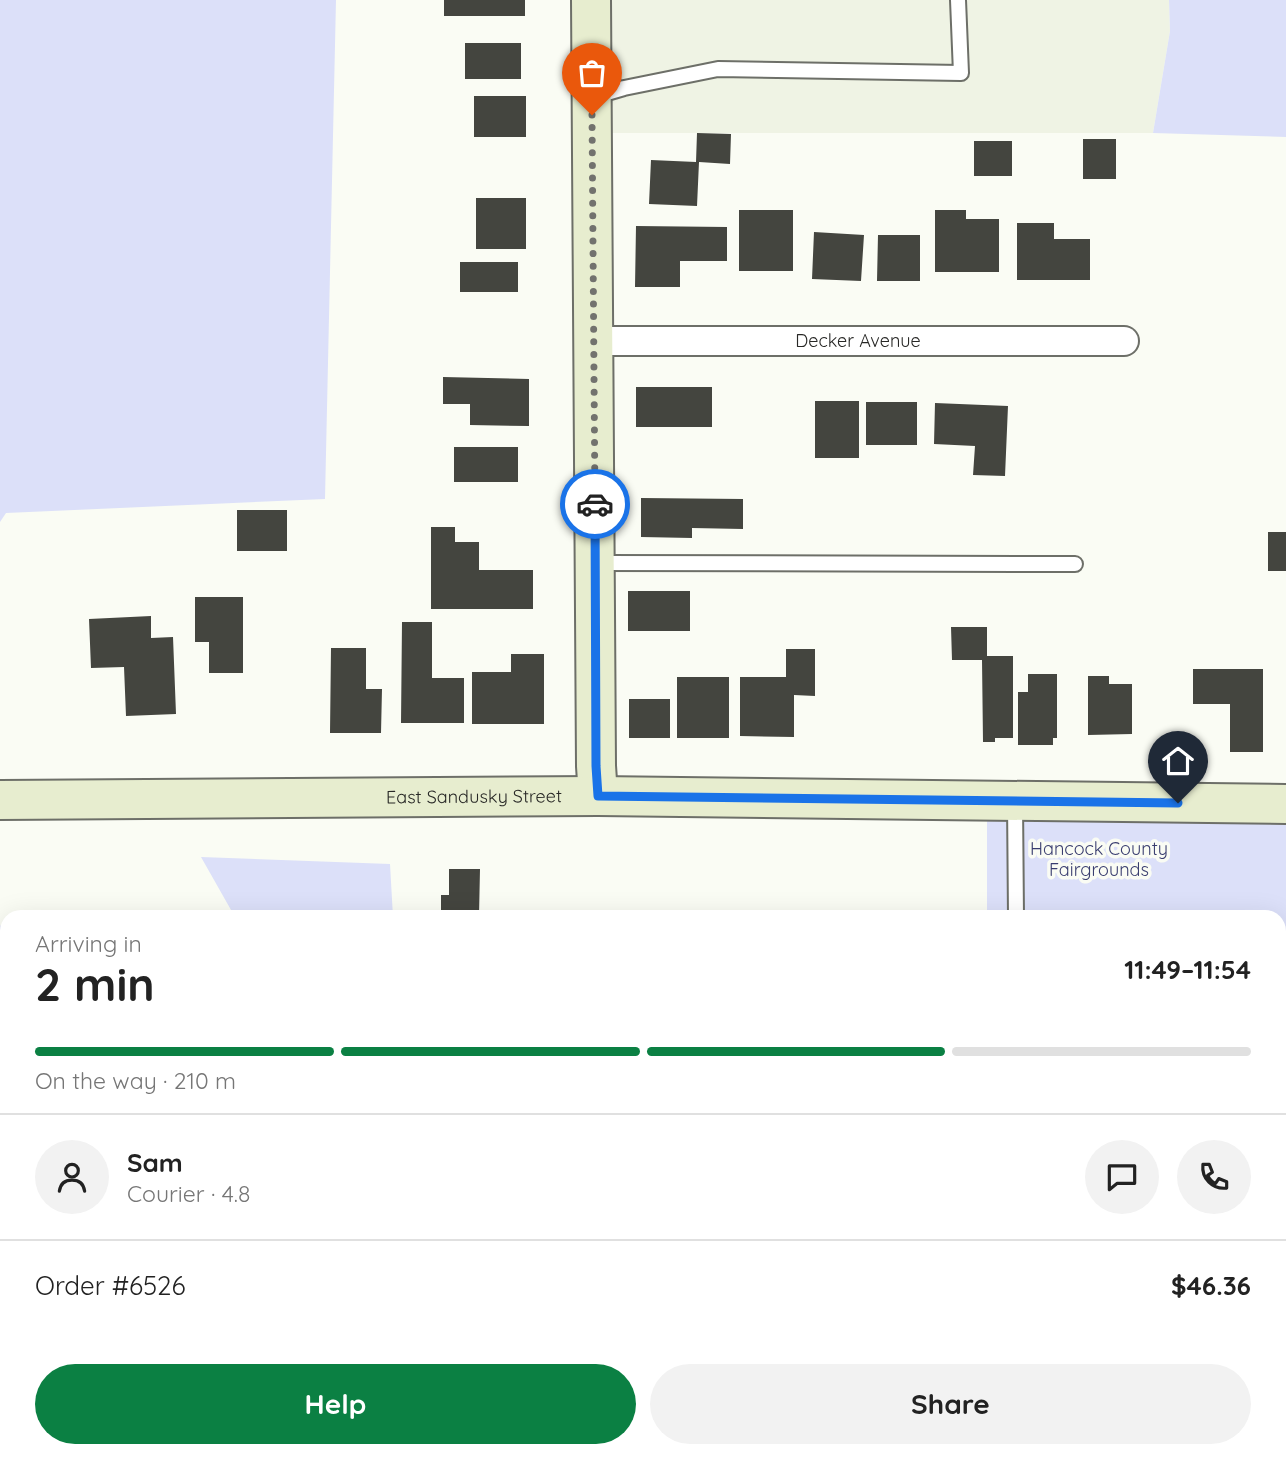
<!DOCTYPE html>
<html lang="en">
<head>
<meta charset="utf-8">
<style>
  body { margin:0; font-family:Quicksand,sans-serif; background:#f2f2f2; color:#222; height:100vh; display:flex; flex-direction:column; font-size:26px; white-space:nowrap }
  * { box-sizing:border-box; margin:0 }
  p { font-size:23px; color:#767676 }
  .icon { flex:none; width:38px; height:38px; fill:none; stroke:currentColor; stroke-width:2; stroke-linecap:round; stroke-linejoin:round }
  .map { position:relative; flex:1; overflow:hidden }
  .details { position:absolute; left:0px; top:910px; width:1286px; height:548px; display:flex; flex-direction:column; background:#fff; border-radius:21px 21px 0 0; box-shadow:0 7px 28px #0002 }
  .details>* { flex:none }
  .pin { position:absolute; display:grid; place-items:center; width:60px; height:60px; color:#fff; margin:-72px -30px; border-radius:50% 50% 50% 0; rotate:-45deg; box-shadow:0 0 7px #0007 }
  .pin .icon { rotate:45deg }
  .courier { position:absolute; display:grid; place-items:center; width:70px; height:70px; margin:-35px; border:5px solid #1a73e8; border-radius:50%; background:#fff; color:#222; box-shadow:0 2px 9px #0007 }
  .overview em { font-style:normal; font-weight:700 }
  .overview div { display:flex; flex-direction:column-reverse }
  .overview { display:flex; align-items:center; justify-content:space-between; height:119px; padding:0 35px }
  h1 { font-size:46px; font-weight:700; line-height:52px }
  .bar { display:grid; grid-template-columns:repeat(4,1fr); gap:10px 7px; align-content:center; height:84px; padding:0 35px }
  .bar i { height:9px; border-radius:5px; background:#e0e0e0 }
  .bar .active { background:#0b8043 }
  .bar p { grid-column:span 4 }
  .line { display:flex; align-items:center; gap:18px; padding:0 35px; border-top:2px solid #e0e0e0 }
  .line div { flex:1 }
  .round { display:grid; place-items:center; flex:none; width:74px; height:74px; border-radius:37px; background:#f2f2f2 }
  .primary-button { display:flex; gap:14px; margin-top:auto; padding:14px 35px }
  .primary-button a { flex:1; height:80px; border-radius:42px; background:#0b8043; color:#fff; font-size:28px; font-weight:700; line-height:80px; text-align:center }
  .primary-button a+a { background:#f2f2f2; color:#222 }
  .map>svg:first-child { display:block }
  .built { fill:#eff3e4 }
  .green { fill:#dce0f9 }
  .building { fill:#44453f }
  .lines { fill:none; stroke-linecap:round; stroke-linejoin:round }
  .service-casing { stroke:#6d6f68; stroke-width:18 }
  .minor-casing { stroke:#6d6f68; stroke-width:32 }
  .secondary-casing { stroke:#6d6f68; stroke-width:42 }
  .service { stroke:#fff; stroke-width:14 }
  .minor { stroke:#fff; stroke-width:28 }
  .secondary { stroke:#e7edcf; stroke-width:38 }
  .done { stroke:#72726e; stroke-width:7; stroke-dasharray:0 12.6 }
  .route { stroke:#1a73e8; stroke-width:9 }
  .labels { text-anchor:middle; stroke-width:7; stroke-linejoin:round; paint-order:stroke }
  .street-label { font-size:18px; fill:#282826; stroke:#fafcf4 }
  .park-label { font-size:18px; fill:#393d6f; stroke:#fafcf4 }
</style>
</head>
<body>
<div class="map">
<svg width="1286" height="1457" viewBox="0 0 1286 1457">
  <rect width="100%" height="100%" fill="#fafcf4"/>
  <path class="built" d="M592,0H1169L1170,31L1153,133H592Z"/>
  <path class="green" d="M0,0H336L325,499L6,513L0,522Z
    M1169,0H1286V137L1153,133L1170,31Z
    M987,801L1286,803V1457H454L455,1451H1279V917H987Z
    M201,857L390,864L393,917H235Z
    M0,925L7,936V1451H172L174,1457H0Z"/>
  <path class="building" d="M444,0H525V16H444Z
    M465,43H521V79H465Z
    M474,96H526V137H474Z
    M697,133L731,134L730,164L699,162L697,206L649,204L651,160L696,162Z
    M1083,139H1116V179H1083Z
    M974,141H1012V176H974Z
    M476,198H526V249H476Z
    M739,210H793V271H739Z
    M935,210H966V219H999V272H935Z
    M1017,223H1054V239H1090V280H1017Z
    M636,226L727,227V261H680V287H635Z
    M814,232L864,235L861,281L812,279Z
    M878,235H920V281H877Z
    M460,262H518V292H460Z
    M443,377L529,379V426L470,425V404H443Z
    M636,387H712V427H636Z
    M815,401H859V458H815Z
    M866,402H917V445H866Z
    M935,403L1008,406L1005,476L973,475L975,446L934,444Z
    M454,447H518V482H454Z
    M641,498L743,499V529L692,528V538L641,537Z
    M237,510H287V551H237Z
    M431,527H455V542H479V570H533V609H431Z
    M1268,532H1286V571H1268Z
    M628,591H690V631H628Z
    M195,597H243V673H209V642H195Z
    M151,616V638L173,637L176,714L126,716L124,667L91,668L89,619Z
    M402,622H432V678H464V723H401Z
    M951,627H987V656H1013V738H995V742H983L982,660H952Z
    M331,648H366V689H382L381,733H330Z
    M786,649H815V696L794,695V737L740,736V677H786Z
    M511,654H544V724H472V672H511Z
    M1193,669H1263V752H1230V704H1193Z
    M1028,674H1057V738H1053V745H1018V692H1028Z
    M1088,676H1109V684H1132V734L1088,735Z
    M677,677H729V738H677Z
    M629,699H670V738H629Z
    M449,869H480L479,916H441V895H449Z
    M768,910H786V917H768Z
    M1073,1451H1263V1457H1074Z"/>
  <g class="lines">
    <defs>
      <path id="service" d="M593,97L624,88L718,69L961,73L958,0
        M597,563L1075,564
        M1015,802L1016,917
        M1279,1361H1286
        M568,1451V1457
        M1018,1451V1457
        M881,1457V1451"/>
      <g id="minor">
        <path id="s1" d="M594,341H1124"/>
      </g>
      <g id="secondary">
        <path d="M591,0L596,766L598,796"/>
        <path id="s2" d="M0,800L598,796L1286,804"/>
      </g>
    </defs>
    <use href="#service" class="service-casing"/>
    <use href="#minor" class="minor-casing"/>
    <use href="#secondary" class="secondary-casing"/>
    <use href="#service" class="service"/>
    <use href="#minor" class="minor"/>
    <use href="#secondary" class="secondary"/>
  </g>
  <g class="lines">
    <path class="done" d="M592,115L595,504"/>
    <path class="route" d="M595,504L596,766L598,796L1178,803"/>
  </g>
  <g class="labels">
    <g class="street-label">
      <text dy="6" stroke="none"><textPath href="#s1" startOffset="264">Decker Avenue</textPath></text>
      <text dy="6" stroke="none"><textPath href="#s2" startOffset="474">East Sandusky Street</textPath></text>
    </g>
    <g class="park-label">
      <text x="1099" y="855">Hancock County<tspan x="1099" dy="21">Fairgrounds</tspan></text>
    </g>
  </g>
</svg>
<div class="pin" style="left:592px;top:115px;background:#ea580c"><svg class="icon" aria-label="bag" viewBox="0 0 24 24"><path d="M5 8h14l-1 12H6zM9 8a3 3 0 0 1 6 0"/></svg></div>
<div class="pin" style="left:1178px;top:803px;background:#1f2937"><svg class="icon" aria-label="home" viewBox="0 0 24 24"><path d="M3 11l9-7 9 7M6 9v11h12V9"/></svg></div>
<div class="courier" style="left:595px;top:504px"><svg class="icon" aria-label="car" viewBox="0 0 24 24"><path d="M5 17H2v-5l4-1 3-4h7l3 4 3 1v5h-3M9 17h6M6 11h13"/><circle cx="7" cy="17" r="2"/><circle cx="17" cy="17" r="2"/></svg></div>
<section class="details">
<div class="overview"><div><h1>2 min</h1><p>Arriving in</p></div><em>11:49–11:54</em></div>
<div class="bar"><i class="active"></i><i class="active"></i><i class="active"></i><i></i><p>On the way · 210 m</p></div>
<div class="line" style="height:126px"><a class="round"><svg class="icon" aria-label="person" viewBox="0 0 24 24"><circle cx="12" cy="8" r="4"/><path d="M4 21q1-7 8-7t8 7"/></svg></a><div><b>Sam</b><p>Courier · 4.8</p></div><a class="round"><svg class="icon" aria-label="chat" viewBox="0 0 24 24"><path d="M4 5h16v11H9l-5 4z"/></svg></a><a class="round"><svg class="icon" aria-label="phone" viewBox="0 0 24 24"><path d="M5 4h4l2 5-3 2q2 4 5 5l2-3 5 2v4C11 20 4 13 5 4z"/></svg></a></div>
<div class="line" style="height:91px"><div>Order #6526</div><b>$46.36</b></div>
<div class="primary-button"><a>Help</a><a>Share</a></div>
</section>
</div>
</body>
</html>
